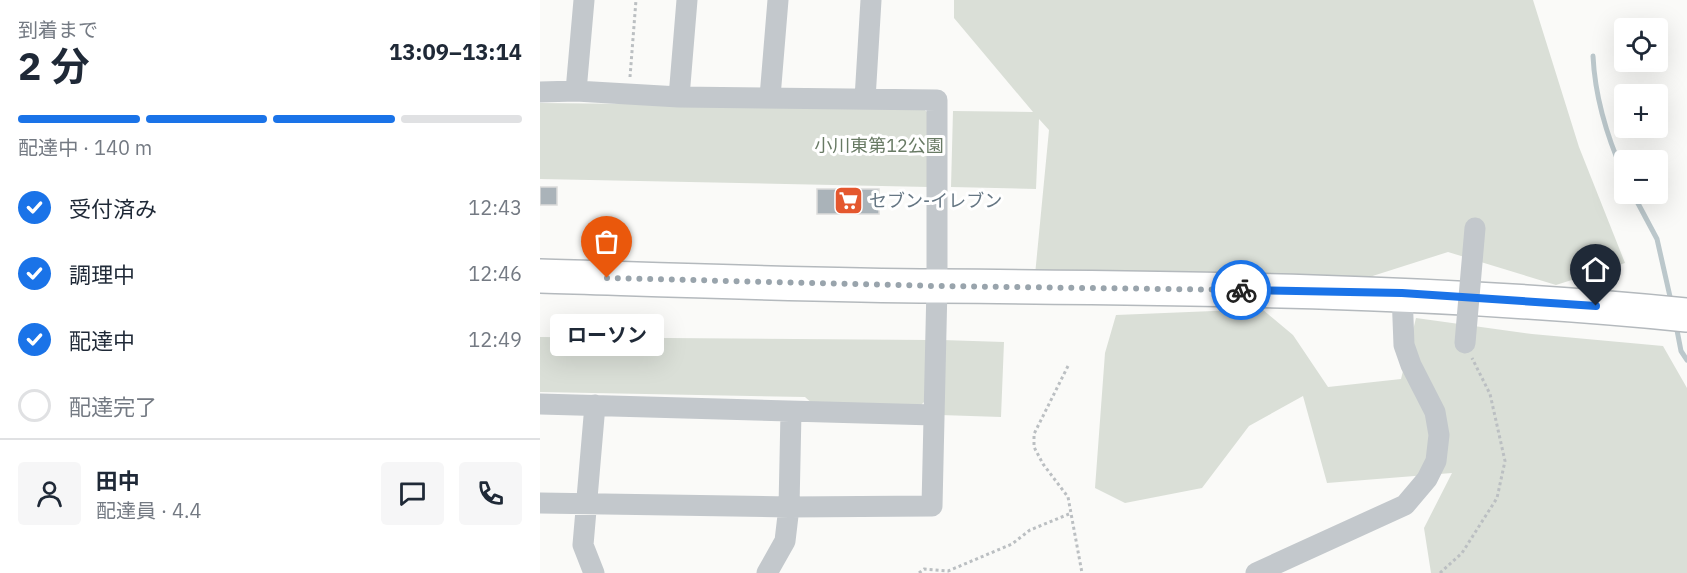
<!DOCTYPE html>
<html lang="ja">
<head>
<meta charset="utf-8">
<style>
  body { margin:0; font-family:"IBM Plex Sans","Noto Sans JP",sans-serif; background:#f6f6f7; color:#1f2937; height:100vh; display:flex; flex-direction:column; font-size:22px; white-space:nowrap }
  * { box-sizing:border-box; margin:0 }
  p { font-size:20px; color:#747a83 }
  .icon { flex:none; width:33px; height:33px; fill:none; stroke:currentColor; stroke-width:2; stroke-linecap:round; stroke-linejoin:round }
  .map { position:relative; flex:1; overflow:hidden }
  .drawer { display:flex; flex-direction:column; background:#fff; width:540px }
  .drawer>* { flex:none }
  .buttons { position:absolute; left:1074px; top:18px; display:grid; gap:12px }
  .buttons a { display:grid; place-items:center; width:54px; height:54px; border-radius:6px; background:#fff; box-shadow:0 6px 24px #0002; font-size:30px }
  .pin { position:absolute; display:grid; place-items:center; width:51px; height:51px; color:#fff; margin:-62px -26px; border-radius:50% 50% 50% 0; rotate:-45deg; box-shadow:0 0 6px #0007 }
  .pin .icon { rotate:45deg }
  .courier { position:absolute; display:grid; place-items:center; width:60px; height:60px; margin:-30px; border:4px solid #1a73e8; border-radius:50%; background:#fff; color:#222; box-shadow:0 2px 8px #0007 }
  .bubble { position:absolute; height:42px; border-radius:6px; background:#fff; box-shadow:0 6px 24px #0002; font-size:20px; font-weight:700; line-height:42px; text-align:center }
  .head em { font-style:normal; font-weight:700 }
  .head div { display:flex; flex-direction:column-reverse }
  .head { display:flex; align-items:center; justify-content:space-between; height:102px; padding:0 18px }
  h1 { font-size:39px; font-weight:700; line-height:45px }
  .bar { display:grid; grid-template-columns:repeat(4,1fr); gap:9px 6px; align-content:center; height:72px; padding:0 18px }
  .bar i { height:8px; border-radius:4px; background:#e0e1e3 }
  .bar .current { background:#1a73e8 }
  .bar p { grid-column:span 4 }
  .line { display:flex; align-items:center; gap:15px; padding:0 18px; border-top:2px solid #e0e1e3 }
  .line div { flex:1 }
  .round { display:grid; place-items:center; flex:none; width:63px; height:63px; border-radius:6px; background:#f6f6f7 }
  ol { padding:0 18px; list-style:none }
  li { display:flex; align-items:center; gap:18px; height:66px }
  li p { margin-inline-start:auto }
  li .icon { padding:6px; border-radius:50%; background:#1a73e8; color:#fff; stroke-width:4 }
  li:last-child { color:#747a83 }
  li i { width:33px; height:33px; border:3px solid #e0e1e3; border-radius:50% }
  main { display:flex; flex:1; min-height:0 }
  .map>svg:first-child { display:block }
  .green { fill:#dadfd7 }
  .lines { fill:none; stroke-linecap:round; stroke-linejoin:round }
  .stream { stroke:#bbc7cb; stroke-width:5 }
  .building { fill:#aab3b9; stroke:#dcdcda; stroke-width:1.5 }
  .highway-casing { stroke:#b4b9bd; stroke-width:36 }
  .path { stroke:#bbbfc2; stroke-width:3; stroke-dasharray:3 3; stroke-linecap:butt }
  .street { stroke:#c3c8cc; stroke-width:21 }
  .highway { stroke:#fff; stroke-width:33 }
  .street-bridge { stroke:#c3c8cc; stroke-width:21 }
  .done { stroke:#99a4ac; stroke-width:6; stroke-dasharray:0 10.8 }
  .route { stroke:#1a73e8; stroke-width:8 }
  .labels { text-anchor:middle; stroke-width:6; stroke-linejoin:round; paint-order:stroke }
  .park-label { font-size:18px; fill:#687a64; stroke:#fff }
  .poi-label { font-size:18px; fill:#657683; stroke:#fff; text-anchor:start }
</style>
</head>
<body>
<main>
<section class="drawer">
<div class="head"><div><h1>2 分</h1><p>到着まで</p></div><em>13:09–13:14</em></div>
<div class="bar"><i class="current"></i><i class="current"></i><i class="current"></i><i></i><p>配達中 · 140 m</p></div>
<ol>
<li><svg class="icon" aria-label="check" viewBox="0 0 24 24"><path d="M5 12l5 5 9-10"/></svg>受付済み<p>12:43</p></li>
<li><svg class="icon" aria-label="check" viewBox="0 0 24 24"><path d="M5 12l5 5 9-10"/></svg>調理中<p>12:46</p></li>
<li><svg class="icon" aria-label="check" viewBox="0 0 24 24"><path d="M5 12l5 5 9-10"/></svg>配達中<p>12:49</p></li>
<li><i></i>配達完了</li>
</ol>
<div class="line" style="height:108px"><a class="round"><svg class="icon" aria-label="person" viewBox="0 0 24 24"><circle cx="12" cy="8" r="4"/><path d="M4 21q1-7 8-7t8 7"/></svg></a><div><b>田中</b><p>配達員 · 4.4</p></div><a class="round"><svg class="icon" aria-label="chat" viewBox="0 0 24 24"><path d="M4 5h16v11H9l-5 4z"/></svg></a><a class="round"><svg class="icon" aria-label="phone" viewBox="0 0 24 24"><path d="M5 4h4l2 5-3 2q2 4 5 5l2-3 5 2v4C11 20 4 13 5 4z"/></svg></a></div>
</section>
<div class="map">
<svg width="1147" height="573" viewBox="0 0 1147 573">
  <rect width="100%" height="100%" fill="#fafaf8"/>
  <path class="green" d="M414,0H993L1039,147L1085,263L1016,285L908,252L820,280L495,275L509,130L499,119L496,189L411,187L413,111L493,112L414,18Z
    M0,103L382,107L388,113L389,187L0,179Z
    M722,309L753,335L788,387L861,379L876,318L992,334L1123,346L1147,388V573H891L884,528L912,473L787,483L763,396L709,426L662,488L585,503L555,488L565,353L576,315Z
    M0,337L390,340L389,397L379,407L274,405L265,397L0,392Z
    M402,340L464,342L461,417L400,415Z"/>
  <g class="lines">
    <path class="stream" d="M1053,56C1055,98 1067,137 1084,175
      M1093,194L1117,239L1131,301
      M1136,325L1141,351L1147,360"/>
  </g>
  <path class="building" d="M0,187H17V205H0Z
    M277,189H339V214H277Z"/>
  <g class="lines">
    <defs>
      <path id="highway" d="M0,276C133,280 265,285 398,286C648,288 898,290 1147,315"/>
    </defs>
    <use href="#highway" class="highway-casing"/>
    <path class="path" d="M90,77L96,0
      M528,366L494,434V447L503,464L528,497L542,573
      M379,573L384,569L408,571L472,544L490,530L529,514
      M900,573L922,553L957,498L965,461L950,394L932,358"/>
    <path class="street" d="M36,91L44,0
      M0,92L36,91L139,97L397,100V286L392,506L249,507L0,503
      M139,97L147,0
      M230,97L238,0
      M325,99L331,0
      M0,404L394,415
      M54,573L43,545L55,405
      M227,573L245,541L249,507L251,412
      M716,573L865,505L887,479L896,461L899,435L895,412L871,365L864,345L862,293"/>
    <use href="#highway" class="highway"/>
    <path class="street-bridge" d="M925,343L935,228"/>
  </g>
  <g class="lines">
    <path class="done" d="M67,278L396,286L701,290"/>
    <path class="route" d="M701,290L862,293L1056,306"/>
  </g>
  <defs>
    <symbol id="supermarket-square" viewBox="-11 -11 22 22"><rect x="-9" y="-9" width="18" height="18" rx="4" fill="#e4572e" stroke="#fff"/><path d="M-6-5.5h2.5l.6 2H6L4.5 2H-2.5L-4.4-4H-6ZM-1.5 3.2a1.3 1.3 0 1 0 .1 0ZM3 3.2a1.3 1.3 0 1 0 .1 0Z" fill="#fff"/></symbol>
  </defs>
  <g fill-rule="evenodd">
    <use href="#supermarket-square" x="292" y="184" width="33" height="33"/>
  </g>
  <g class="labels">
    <g class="park-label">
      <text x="339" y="152">小川東第12公園</text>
    </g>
    <g class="poi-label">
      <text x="329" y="207">セブン-イレブン</text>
    </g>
  </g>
</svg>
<div class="buttons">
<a><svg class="icon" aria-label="locate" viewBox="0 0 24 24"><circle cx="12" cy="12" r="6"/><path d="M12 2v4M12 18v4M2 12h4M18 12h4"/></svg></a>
<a>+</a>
<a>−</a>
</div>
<div class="pin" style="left:67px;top:278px;background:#ea580c"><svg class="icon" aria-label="bag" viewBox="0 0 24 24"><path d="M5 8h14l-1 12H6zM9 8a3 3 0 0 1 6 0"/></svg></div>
<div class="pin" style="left:1056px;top:306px;background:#1f2937"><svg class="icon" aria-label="home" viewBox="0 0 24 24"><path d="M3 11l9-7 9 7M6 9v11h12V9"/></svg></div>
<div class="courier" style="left:701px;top:290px"><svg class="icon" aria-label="bike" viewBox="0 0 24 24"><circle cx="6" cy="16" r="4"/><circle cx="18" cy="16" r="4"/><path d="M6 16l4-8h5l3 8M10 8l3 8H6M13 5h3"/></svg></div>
<div class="bubble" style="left:10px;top:314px;width:114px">ローソン</div>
</div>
</main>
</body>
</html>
